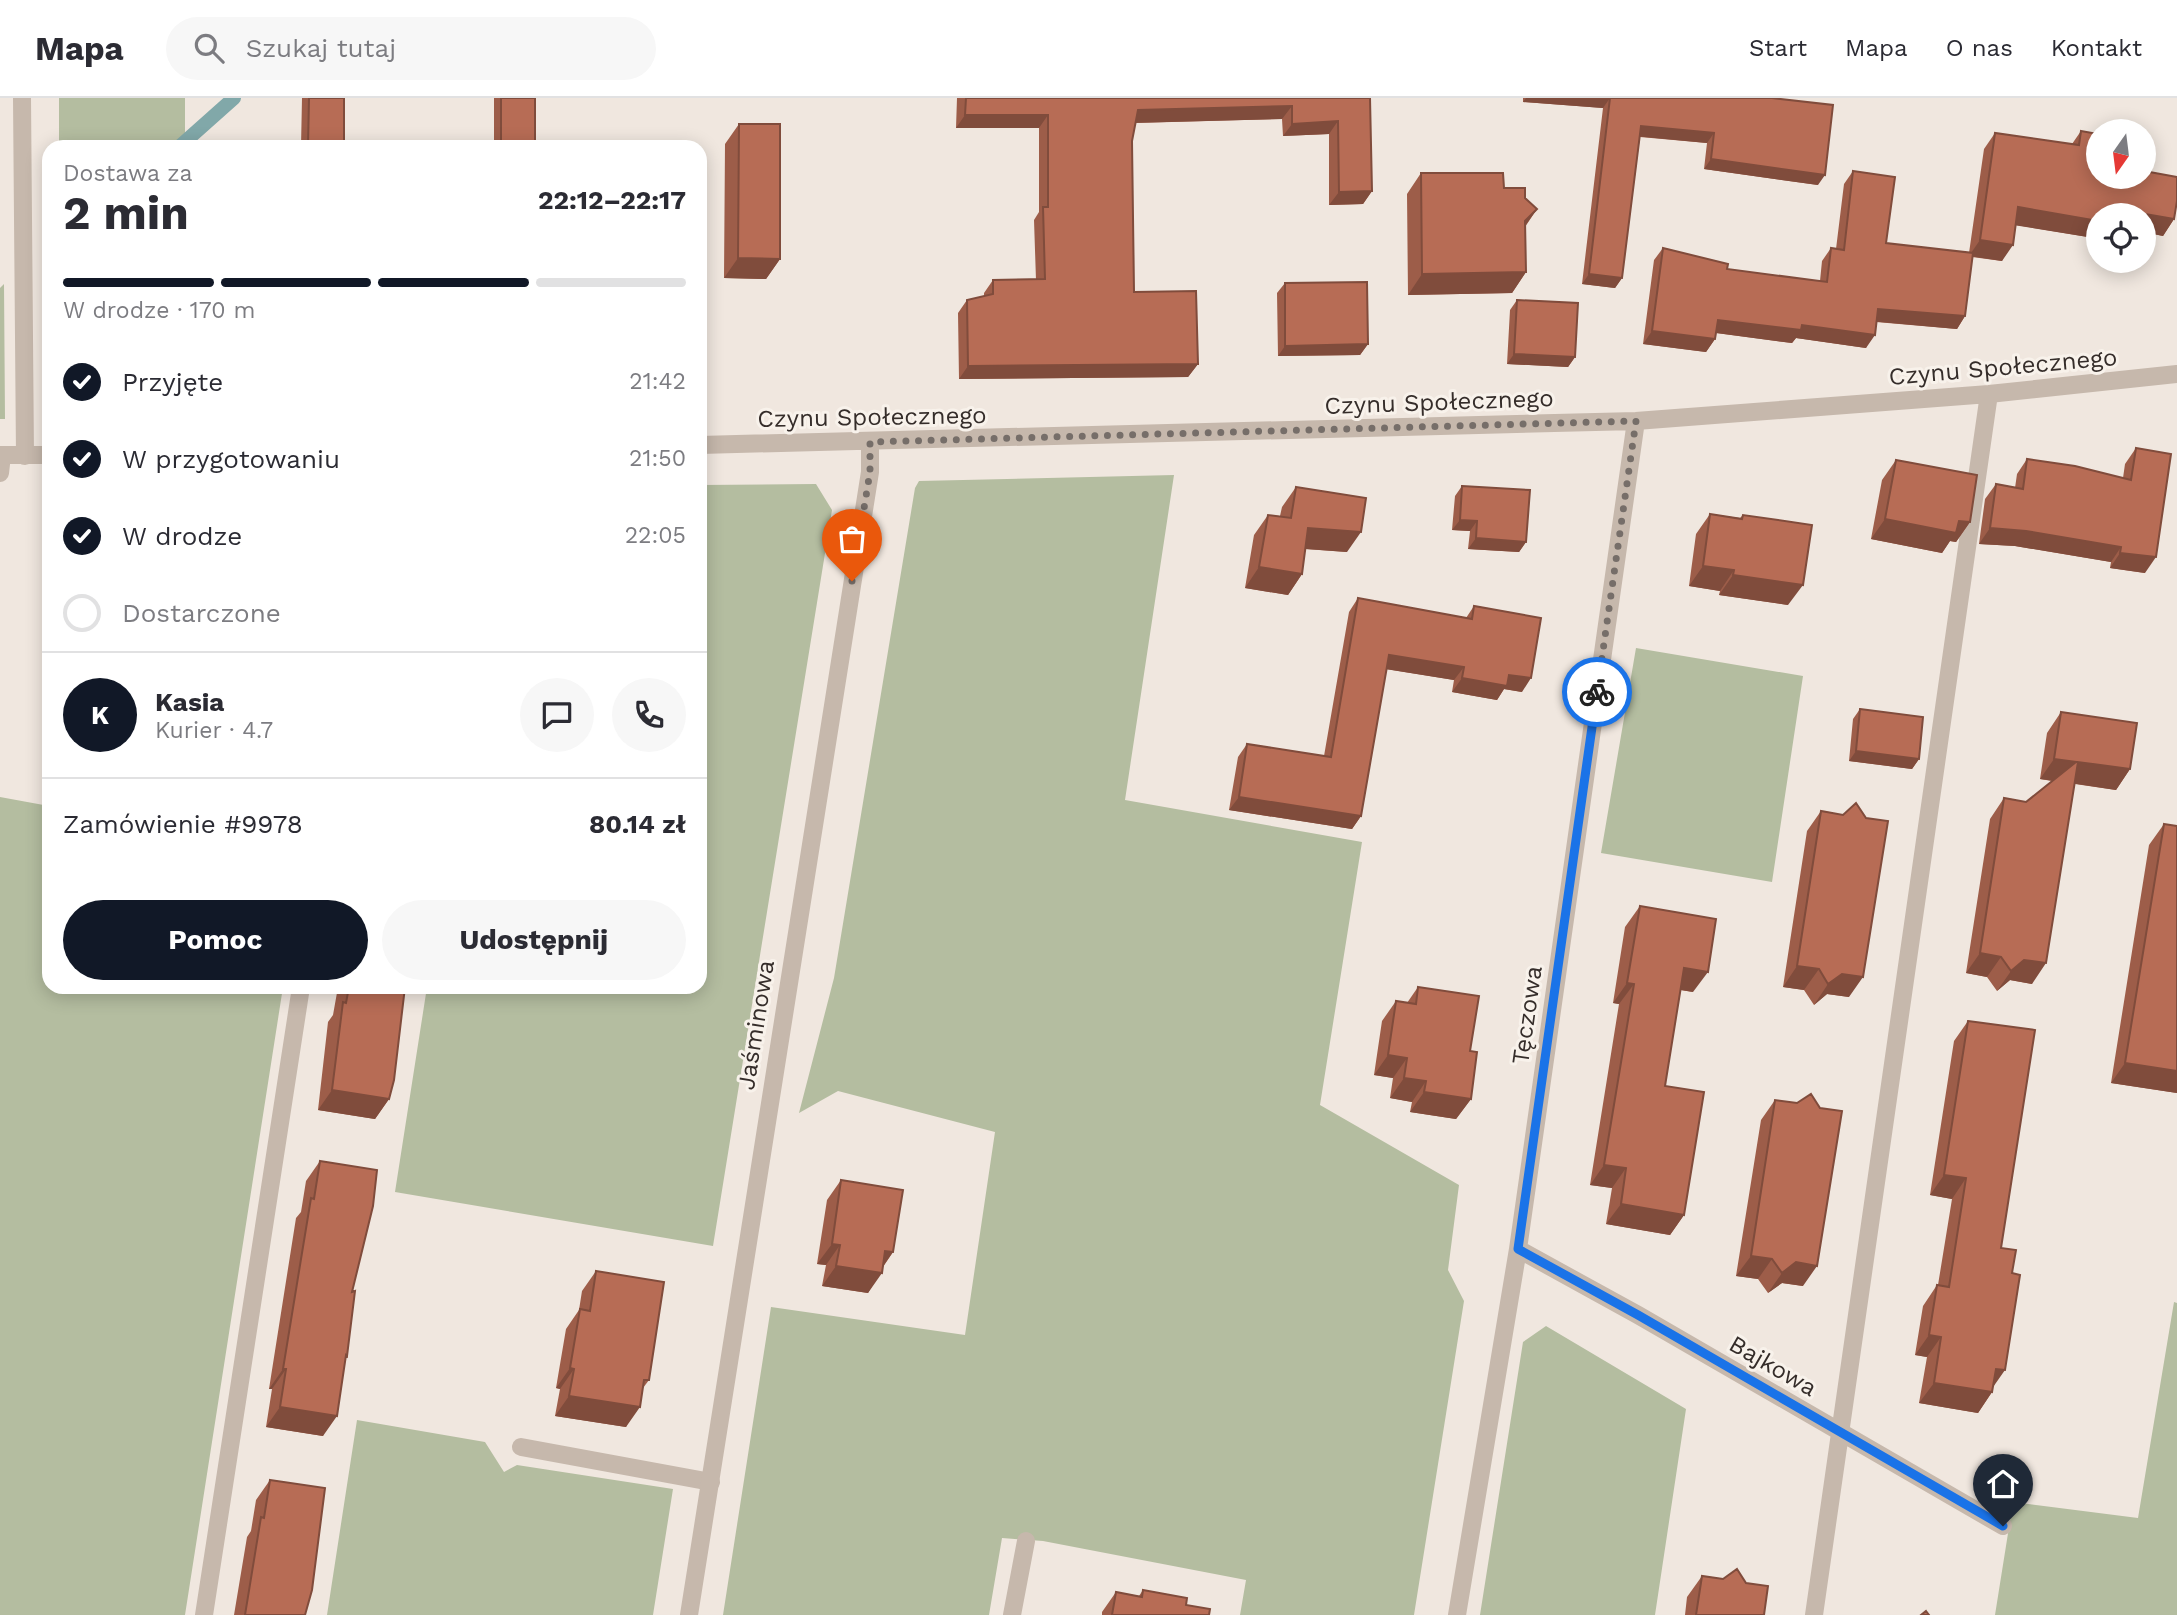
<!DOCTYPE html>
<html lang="pl">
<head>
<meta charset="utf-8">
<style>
  body { margin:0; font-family:"Work Sans",sans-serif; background:#f7f7f7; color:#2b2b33; height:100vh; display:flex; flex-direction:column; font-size:26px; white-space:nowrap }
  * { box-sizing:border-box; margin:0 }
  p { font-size:23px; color:#7c7c81 }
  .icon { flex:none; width:38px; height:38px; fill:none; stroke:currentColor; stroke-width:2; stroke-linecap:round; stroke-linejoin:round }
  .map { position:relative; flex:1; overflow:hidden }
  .side { position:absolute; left:42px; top:42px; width:665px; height:854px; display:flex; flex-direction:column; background:#fff; border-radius:21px; box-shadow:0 4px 18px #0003 }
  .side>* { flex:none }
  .needle { width:46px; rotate:194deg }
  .fabs { position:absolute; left:2086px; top:21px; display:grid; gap:14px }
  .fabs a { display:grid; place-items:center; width:70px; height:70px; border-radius:50%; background:#fff; box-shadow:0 4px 18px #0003; font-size:35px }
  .pin { position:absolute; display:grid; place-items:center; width:60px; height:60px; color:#fff; margin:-72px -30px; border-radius:50% 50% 50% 0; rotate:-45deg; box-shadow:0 0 7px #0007 }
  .pin .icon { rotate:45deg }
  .courier { position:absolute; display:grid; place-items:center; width:70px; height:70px; margin:-35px; border:5px solid #1a73e8; border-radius:50%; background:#fff; color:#222; box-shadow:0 2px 9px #0007 }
  .headline em { font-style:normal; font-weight:700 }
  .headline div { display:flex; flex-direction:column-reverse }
  .headline { display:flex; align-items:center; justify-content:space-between; height:119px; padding:0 21px }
  h1 { font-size:46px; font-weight:700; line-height:52px }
  .bar { display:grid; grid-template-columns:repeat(4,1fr); gap:10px 7px; align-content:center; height:84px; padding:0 21px }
  .bar i { height:9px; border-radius:5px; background:#e1e1e2 }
  .bar .on { background:#111827 }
  .bar p { grid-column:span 4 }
  .line { display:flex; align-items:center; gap:18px; padding:0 21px; border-top:2px solid #e1e1e2 }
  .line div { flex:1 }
  .round { display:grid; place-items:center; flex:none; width:74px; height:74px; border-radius:37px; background:#f7f7f7 }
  ol { padding:0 21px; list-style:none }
  li { display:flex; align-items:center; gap:21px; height:77px }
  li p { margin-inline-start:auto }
  li .icon { padding:7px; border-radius:50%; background:#111827; color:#fff; stroke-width:4 }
  li:last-child { color:#7c7c81 }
  li i { width:38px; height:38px; border:4px solid #e1e1e2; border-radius:50% }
  .button { display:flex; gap:14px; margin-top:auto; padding:14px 21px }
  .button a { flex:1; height:80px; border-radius:42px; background:#111827; color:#fff; font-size:28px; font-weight:700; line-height:80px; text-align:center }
  .button a+a { background:#f7f7f7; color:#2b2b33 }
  header { display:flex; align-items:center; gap:42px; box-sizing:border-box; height:98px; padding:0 35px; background:#fff; border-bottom:2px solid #e1e1e2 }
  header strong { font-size:33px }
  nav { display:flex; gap:38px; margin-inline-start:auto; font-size:24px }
  .search { width:490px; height:63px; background:#f7f7f7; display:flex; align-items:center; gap:18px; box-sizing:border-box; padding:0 24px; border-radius:38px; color:#7c7c81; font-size:26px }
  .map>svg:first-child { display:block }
  .green { fill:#b4bda0 }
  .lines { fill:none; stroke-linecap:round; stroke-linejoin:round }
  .stream { stroke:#81a8a9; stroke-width:14 }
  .lane { stroke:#c6b8ac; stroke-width:18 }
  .street { stroke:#c6b8ac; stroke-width:18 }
  .wall { fill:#9d5d49 }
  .shaded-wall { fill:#804c3c }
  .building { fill:#b76c55; stroke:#804c3c; stroke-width:2 }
  .done { stroke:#766e69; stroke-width:7; stroke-dasharray:0 12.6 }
  .route { stroke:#1a73e8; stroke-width:9 }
  .labels { text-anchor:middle; stroke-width:6; stroke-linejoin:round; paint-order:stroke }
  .street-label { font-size:24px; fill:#352d2a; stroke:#f8f2eb }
</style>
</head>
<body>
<header>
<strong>Mapa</strong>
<div class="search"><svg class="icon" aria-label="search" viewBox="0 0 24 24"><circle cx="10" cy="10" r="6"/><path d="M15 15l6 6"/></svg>Szukaj tutaj</div>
<nav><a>Start</a><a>Mapa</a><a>O nas</a><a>Kontakt</a></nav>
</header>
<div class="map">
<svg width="2177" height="1517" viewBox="0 0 2177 1517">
  <rect width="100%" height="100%" fill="#f0e7df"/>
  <path class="green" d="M59,0H185V49H59Z
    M4,186L5,321H0V190Z
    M1174,377L1125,702L1362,744L1320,1007L1459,1087L1448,1172L1464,1203L1414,1517H1240L1246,1482L1043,1443L1002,1440L989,1517H723L771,1209L965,1237L995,1034L838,993L799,1015L834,880L915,390L919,383Z
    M816,386L832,412L713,1148L395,1094L427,889H700V387Z
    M1636,550L1803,578L1772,784L1601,755Z
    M0,699L49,708V889H283L185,1517H0Z
    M2174,1204L2177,1205V1517H1995L2013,1404L2138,1420Z
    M1546,1228L1686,1311L1655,1517H1480L1523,1244Z
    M357,1322L485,1344L504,1374L517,1367L673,1391L653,1517H327Z"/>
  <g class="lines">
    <path class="stream" d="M179,49L234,0"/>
    <path class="lane" d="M22,0L25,358
      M521,1349L711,1384
      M204,1517L301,889
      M1012,1517L1026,1443"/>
    <path class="street" d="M700,347L1636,323L1989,296L2177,276
      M0,357H49
      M0,375L2,357
      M1518,1151L1638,1217L2003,1428
      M689,1517L870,374V344
      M1457,1517L1518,1151L1636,323
      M1814,1517L1989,296"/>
  </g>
  <path class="wall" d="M302,0H344V49H301Z
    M494,0H535V49H494Z
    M957,0H1370L1372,93L1363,106L1329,107V36L1283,38L1282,21L1135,25L1132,43L1134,194L1198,266L1188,279L959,281L958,215L967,202L984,198V195L993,182H1036L1034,122L1039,114V30H956Z
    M1523,0H1772L1818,87L1704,71L1707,45L1640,39L1622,180L1615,190L1582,186L1603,10L1523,4Z
    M739,26L780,161L766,181L724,180L725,46Z
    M2081,33L2174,121L2163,138L2144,134V117H2098L2094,140L2016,127L2002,163L1972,159L1965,218L1957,231L1876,224L1866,250L1796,240L1792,245L1716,235L1715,241L1706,254L1643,246L1654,162L1663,150L1727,171L1820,183L1822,163L1831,150L1836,151L1844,86L1853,73L1886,145L1969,155L1984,51L1995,35L2072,46Z
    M1421,75L1504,90L1525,100L1537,111L1525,129L1526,174L1512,195L1408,197L1407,96Z
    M1285,185L1368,246L1360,257L1278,258L1277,195Z
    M1517,202L1575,259L1568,269L1507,266L1510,212Z
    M2136,350L2145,475L2110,470L2111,464L2015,448L1979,446L1985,401L1996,386L2015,390L2017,376L2027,361L2123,380L2125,366Z
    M1896,362L1970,424L1956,444L1950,443L1942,455L1871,441L1882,382Z
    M1462,388L1526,444L1519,454L1468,451L1470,433L1452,432L1455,398Z
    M1296,389L1347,454L1305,451L1302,476L1288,497L1245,490L1254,437L1268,417L1280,418L1282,409Z
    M1710,416L1740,420L1743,417L1788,507L1719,497L1720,493L1689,488L1696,436Z
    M1358,500L1466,520L1474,508L1522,594L1504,591L1497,602L1452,594L1454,582L1386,571L1361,718L1352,731L1229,712L1238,659L1247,646L1324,658L1349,514Z
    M1860,611L1919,661L1912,671L1849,663L1853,621Z
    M2061,614L2130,671L2116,692L2075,686L2032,886L2010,882L1997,893L1987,879L1966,875L1990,721L2004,700L2026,704L2052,683L2040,681L2047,635Z
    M1821,713L1849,899L1827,896L1814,907L1804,892L1783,889L1807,733Z
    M2164,726L2177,995L2111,985L2149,747Z
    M1640,808L1693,894L1680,892L1665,988L1684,1117L1670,1137L1606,1126L1612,1090L1590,1087L1619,906L1613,905L1625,829Z
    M338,889H405L389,1001L375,1021L318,1012L328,924L333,917Z
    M1418,889L1470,953L1471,1001L1456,1021L1410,1014L1412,1004L1390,1000L1393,980L1374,977L1382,923L1396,903L1407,905Z
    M1968,923L2001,1150L1993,1289L1992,1294L1978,1315L1919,1305L1927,1259L1915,1257L1923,1208L1937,1187H1938L1952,1101L1930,1097L1954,943Z
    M1775,1002L1797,1005L1803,1188L1782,1185L1768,1195L1758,1181L1736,1178L1761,1022Z
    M320,1063L352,1194L345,1261L323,1338L266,1329L272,1291H269L296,1120L301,1114L306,1083Z
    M841,1082L893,1154L883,1169L868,1195L822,1188L826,1167L817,1166L827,1102Z
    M596,1173L649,1282L643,1290L626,1329L555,1318L560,1291L556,1290L566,1231L579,1212L582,1193Z
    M270,1382L305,1517H234L247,1439L251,1433L256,1402Z
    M1702,1478L1764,1517H1685L1687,1499Z
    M1143,1492L1186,1507L1209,1517H1102V1514L1116,1494L1139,1498Z"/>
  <path class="shaded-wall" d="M1526,0H1610L1603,10L1523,4Z
    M1292,8L1282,21L1129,25L1138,12Z
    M965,17H1048L1039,30H956Z
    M1338,23L1329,36L1283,38L1292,26Z
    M1641,28L1714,35L1707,45L1634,38Z
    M1711,61L1825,77L1818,87L1704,71Z
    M1372,93L1363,106L1329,107L1339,94Z
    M2018,109L2098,123V139L2094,140L2007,126Z
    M1537,111L1523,131L1525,123Z
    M2128,113L2174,121L2163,138L2144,134V117H2120Z
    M1980,142L2013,147L2002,163L1969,158Z
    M738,160L780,161L766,181L724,180Z
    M1526,174L1512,195L1408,197L1422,176Z
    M1589,176L1622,180L1615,190L1582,186Z
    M1878,211L1965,218L1957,231L1869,223Z
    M1718,222L1802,227L1875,237L1866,250L1796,240L1792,245L1709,234Z
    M1652,233L1715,241L1706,254L1643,246Z
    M1368,246L1360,257L1278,258L1285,248Z
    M1514,256L1575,259L1568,269L1507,266Z
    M1198,266L1188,279L959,281L968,268Z
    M1885,421L1959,423L1970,424L1956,444L1950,443L1942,455L1871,441Z
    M1460,422L1477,423L1470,433L1452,432Z
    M1308,430L1361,434L1347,454L1293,450Z
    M1990,430L2026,433L2121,449L2111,464L2015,448L1979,446Z
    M1476,440L1526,444L1519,454L1468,451Z
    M2120,455L2156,459L2145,475L2110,470Z
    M1703,468L1734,472L1720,493L1689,488Z
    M1259,469L1302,476L1288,497L1245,490Z
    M1733,477L1803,487L1788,507L1719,497Z
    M1389,557L1464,569L1454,582L1379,570Z
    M1509,577L1531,580L1522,594L1504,591L1497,602L1452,594L1462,580Z
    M1856,653L1919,661L1912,671L1849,663Z
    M2054,661L2076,664L2062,684L2040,681Z
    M2078,664L2130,671L2116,692L2064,684Z
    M1239,699L1361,718L1352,731L1229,712Z
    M1980,855L2001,859L1987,879L1966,875Z
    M2024,862L2046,865L2032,886L2010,882L1997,893L2011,873Z
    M1797,868L1819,871L1804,892L1783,889Z
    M1684,870L1708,874L1693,894L1670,890Z
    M1842,876L1863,879L1849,899L1827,896L1814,907L1828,886Z
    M1627,885L1634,886L1619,906L1613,905Z
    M1388,957L1407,960L1393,980L1374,977Z
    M2125,965L2177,973V995L2111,985Z
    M1404,980L1426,983L1412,1004L1390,1000Z
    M332,992L389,1001L375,1021L318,1012Z
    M1424,994L1471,1001L1456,1021L1410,1014Z
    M1604,1067L1626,1070L1612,1090L1590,1087Z
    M1944,1077L1966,1080L1952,1101L1930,1097Z
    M1621,1106L1684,1117L1670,1137L1606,1126Z
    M832,1146L840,1147L826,1167L817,1166Z
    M885,1153L893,1154L879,1174L882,1175L868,1195L822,1188L836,1168Z
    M1751,1158L1772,1161L1758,1181L1736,1178Z
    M1796,1164L1817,1168L1803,1188L1782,1185L1768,1195L1782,1175Z
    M1929,1237L1941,1239L1927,1259L1915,1257Z
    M570,1270L574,1271L560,1291L556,1290Z
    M283,1271H286L272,1291H269Z
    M1996,1271L2005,1272L1991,1292Z
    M1934,1285L1992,1294L1978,1315L1919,1305Z
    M569,1298L640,1309L626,1329L555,1318Z
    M280,1309L337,1318L323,1338L266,1329Z"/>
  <path class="building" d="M309,0H344V49H308Z
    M501,0H535V49H499H501Z
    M966,0H1370L1372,93L1339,94L1338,23L1292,26V8L1138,12L1132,43L1134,194L1196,193L1198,266L968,268L967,202L993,196V182L1045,181L1043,109H1048V17H965Z
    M1610,0H1772L1833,7L1825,77L1711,61L1714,35L1641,28L1622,180L1589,176Z
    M739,26H780V161L738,160Z
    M2081,33L2098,36V79H2144V73L2177,79V103L2174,121L2128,113L2120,117H2098V123L2018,109L2013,147L1980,142L1995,35L2079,47Z
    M1853,73L1895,79L1886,145L1973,155L1965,218L1878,211L1875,237L1802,227L1801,232L1718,222L1715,241L1652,233L1663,150L1728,166L1727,171L1827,184L1831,150L1844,152Z
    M1421,75H1503L1504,90H1525V100L1537,111L1525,123L1526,174L1422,176Z
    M1367,184L1368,246L1285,248V185Z
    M1517,202L1578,205L1575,259L1514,256Z
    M2136,350L2171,356L2156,459L2120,455L2121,449L2026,433L1990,430L1996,386L2023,391L2027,361L2075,368L2131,382Z
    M1896,362L1977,377L1970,424L1959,423L1956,435L1885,421Z
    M1462,388L1530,392L1526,444L1476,440L1477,423L1460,422Z
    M1296,389L1366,400L1361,434L1308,430L1302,476L1259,469L1268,417L1291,420Z
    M1710,416L1742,421L1743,417L1812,427L1803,487L1733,477L1734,472L1703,468Z
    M1358,500L1472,521L1474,508L1541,520L1531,580L1509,577L1507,588L1462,580L1464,569L1389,557L1361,718L1239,699L1247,646L1331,659Z
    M1860,611L1923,619L1919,661L1856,653Z
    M2061,614L2137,625L2130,671L2078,664L2046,865L2024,862L2011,873L2001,859L1980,855L2004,700L2026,704L2076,664L2054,661Z
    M1856,705L1866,720L1888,723L1863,879L1842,876L1828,886L1819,871L1797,868L1821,713L1843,717Z
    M2164,726L2177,728V973L2125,965Z
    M1640,808L1716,821L1708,874L1684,870L1665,988L1704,994L1684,1117L1621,1106L1626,1070L1604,1067L1634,886L1627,885Z
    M349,889H405L394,982L389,1001L332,992L343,904L346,905Z
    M1418,889L1479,898L1470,953L1477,954L1471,1001L1424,994L1426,983L1404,980L1407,960L1388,957L1396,903L1416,906Z
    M1968,923L2035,932L2001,1150L2016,1152L2012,1175L2020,1177L2005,1272L1996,1271L1992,1294L1934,1285L1941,1239L1929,1237L1937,1187L1949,1189L1966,1080L1944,1077Z
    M1811,996L1820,1010L1842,1013L1817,1168L1796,1164L1782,1175L1772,1161L1751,1158L1775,1002L1797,1005Z
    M320,1063L377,1072L373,1108L352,1194L355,1193L347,1258L346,1257L337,1318L280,1309L286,1271H283L311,1100L314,1101Z
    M841,1082L903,1092L893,1154L885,1153L882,1175L836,1168L840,1147L832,1146Z
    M596,1173L664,1184L649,1282H644L640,1309L569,1298L574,1271L570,1270L580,1211L590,1213Z
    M270,1382L325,1390L312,1492L305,1517H245L261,1419L264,1420Z
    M1737,1471L1746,1485L1768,1488L1764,1517H1696L1702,1478L1723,1481Z
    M1143,1492L1187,1500L1186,1507L1210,1511L1209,1517H1112L1116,1494L1142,1499Z
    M1926,1513L1929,1517H1921Z"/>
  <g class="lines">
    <path class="done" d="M852,483L870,374V344L1636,323L1597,594"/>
    <path class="route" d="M1597,594L1518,1151L1638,1217L2003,1428"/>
  </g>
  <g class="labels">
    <g class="street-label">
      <text transform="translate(2003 269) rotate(-5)" y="8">Czynu Społecznego</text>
      <text transform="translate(1439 304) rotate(-2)" y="8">Czynu Społecznego</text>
      <text transform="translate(872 319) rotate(-1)" y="8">Czynu Społecznego</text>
      <text transform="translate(1527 917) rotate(-82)" y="8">Tęczowa</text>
      <text transform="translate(756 927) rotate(-81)" y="8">Jaśminowa</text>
      <text transform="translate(1773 1268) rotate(30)" y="8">Bajkowa</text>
    </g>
  </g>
</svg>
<div class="fabs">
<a><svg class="needle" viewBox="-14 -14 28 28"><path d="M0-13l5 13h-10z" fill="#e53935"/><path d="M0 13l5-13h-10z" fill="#7c7c81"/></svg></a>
<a><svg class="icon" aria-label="locate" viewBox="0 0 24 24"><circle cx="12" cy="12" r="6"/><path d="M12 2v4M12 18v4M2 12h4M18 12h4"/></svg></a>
</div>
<div class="pin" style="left:852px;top:483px;background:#ea580c"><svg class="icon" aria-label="bag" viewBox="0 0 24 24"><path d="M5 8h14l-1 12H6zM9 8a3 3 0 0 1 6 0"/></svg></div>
<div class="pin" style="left:2003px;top:1428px;background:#1f2937"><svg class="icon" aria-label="home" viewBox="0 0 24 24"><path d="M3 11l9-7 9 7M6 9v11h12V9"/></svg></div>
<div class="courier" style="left:1597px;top:594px"><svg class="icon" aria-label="bike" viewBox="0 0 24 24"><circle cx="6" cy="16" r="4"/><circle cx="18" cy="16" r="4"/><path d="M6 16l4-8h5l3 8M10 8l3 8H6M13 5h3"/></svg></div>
<section class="side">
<div class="headline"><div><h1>2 min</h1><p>Dostawa za</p></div><em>22:12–22:17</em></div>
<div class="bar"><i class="on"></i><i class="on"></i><i class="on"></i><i></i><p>W drodze · 170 m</p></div>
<ol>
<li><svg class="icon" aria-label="check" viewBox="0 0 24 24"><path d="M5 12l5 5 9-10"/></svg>Przyjęte<p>21:42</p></li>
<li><svg class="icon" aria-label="check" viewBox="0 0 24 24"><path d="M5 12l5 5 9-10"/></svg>W przygotowaniu<p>21:50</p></li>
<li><svg class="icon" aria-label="check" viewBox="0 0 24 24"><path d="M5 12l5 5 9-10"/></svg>W drodze<p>22:05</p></li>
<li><i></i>Dostarczone</li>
</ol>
<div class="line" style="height:126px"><b class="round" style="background:#111827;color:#fff">K</b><div><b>Kasia</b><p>Kurier · 4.7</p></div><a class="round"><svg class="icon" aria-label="chat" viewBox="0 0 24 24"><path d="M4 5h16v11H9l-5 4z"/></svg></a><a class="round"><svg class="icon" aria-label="phone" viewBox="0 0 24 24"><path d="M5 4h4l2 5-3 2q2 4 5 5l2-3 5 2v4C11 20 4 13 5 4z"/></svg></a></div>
<div class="line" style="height:91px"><div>Zamówienie #9978</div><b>80.14 zł</b></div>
<div class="button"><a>Pomoc</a><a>Udostępnij</a></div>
</section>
</div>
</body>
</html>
